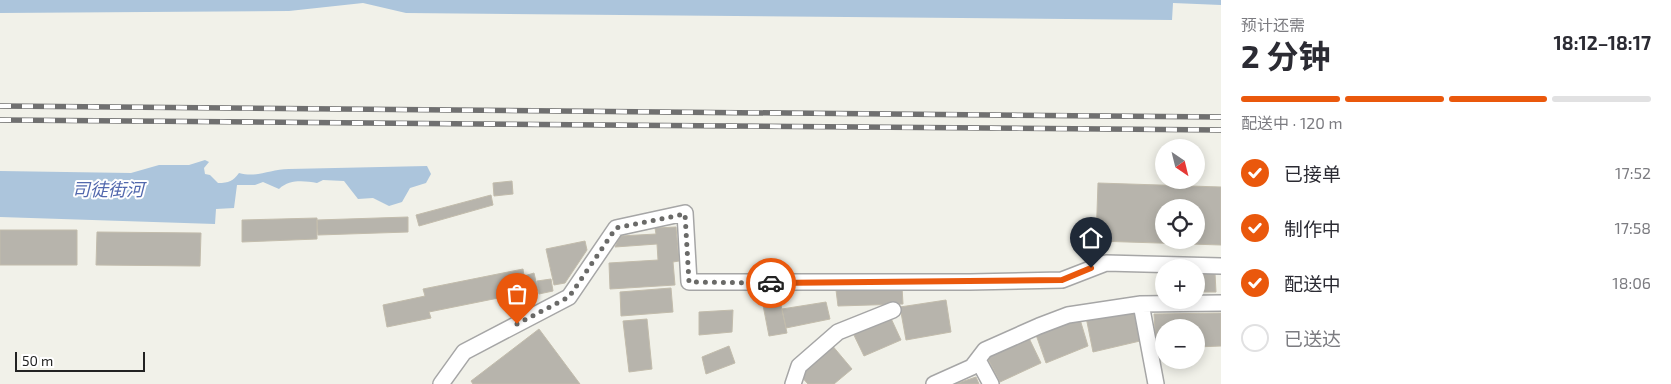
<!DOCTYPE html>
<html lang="zh">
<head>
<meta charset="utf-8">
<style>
  body { margin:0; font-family:"Exo 2","Noto Sans SC",sans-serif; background:#f2f2f3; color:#2b2b33; height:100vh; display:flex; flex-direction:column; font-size:19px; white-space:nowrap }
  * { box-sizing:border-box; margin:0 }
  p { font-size:16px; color:#7c7c81 }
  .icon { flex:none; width:28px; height:28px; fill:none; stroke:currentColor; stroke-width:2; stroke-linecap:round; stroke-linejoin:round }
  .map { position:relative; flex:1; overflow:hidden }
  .panel { display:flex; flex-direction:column; background:#fff; width:450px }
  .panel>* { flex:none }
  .needle { width:32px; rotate:145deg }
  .fabs { position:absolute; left:1155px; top:139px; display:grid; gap:10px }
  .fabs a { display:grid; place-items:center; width:50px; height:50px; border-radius:50%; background:#fff; box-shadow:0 2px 12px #0003; font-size:25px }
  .scale { position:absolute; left:15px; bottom:12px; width:130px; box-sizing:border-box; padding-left:5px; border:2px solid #222; border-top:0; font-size:14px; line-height:18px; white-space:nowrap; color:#222; -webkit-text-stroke:4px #fff; paint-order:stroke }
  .pin { position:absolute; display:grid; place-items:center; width:42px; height:42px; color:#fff; margin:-51px -21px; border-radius:50% 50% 50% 0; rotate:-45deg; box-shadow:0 0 5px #0007 }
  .pin .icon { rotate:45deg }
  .courier { position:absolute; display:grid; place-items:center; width:50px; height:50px; margin:-25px; border:4px solid #ea580c; border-radius:50%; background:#fff; color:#222; box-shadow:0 1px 6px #0007 }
  .overview em { font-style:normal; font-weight:700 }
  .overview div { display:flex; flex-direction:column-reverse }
  .overview { display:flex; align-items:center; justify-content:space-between; height:85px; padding:0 20px }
  h1 { font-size:32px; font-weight:700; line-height:38px }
  .bar { display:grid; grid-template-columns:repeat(4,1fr); gap:8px 5px; align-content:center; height:60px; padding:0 20px }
  .bar i { height:6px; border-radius:4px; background:#e1e1e2 }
  .bar .selected { background:#ea580c }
  .bar p { grid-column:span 4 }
  ol { padding:0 20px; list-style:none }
  li { display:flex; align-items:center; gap:15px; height:55px }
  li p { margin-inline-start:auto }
  li .icon { padding:5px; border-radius:50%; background:#ea580c; color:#fff; stroke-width:4 }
  li:last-child { color:#7c7c81 }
  li i { width:28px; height:28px; border:2px solid #e1e1e2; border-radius:50% }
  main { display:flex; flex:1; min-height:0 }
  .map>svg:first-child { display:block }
  .water { fill:#acc5dc }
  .building { fill:#b7b4ac; stroke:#c2bcac; fill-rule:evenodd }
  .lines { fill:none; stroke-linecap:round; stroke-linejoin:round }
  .street-casing { stroke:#a6a6a6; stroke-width:18 }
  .street { stroke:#fff; stroke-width:15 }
  .rail-casing { stroke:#707070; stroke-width:5.5 }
  .rail { stroke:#fff; stroke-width:4; stroke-dasharray:11; stroke-linecap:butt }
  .done { stroke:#6a6a68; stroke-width:5; stroke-dasharray:0 9 }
  .route { stroke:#ea580c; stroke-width:6 }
  .labels { text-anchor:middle; stroke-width:4; stroke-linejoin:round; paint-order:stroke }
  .water-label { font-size:18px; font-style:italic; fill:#5268ad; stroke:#fff }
</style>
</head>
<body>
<main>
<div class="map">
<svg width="1221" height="384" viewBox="0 0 1221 384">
  <rect width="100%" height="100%" fill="#f1f1e9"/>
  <path class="water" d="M0,0H1221V5L1173,3L1172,20L406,13L363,3L289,11L0,13Z
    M205,160L209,162L204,168L205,174L210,175L218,183C229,183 233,181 239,173C258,178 270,169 289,169L427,166L431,174L426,183L410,188L402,202L389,206L373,198L358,199L344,181L323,180L317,183C304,181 290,179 279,189L263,182L255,185H237L234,208L216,209L215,224L0,217V171L131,173L159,165H189Z"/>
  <path class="building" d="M512,181L513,194L494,196L493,183Z
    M1098,183L1221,187V245L1096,241ZM1164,208H1196V240H1164Z
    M491,195L493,205L419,226L416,215Z
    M408,217V232L318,235L317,220Z
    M317,218V239L242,242V220Z
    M676,227L679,261L673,262L675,285L610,289L609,263L658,260L657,244L615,247L620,236L656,234L655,228Z
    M0,230H77V265H0Z
    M97,232L201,233L200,266L96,265Z
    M585,241L587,250L565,283L554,285L546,249Z
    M523,269L524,276L534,273L538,290L429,312L431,318L387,327L383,305L425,296L423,289Z
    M1215,273L1216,292H1196V274Z
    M551,279L553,291L539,294L537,281Z
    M902,287L903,304L838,306L836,290Z
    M671,288L673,312L621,316L620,292Z
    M779,296L787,333L769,336L762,300Z
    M946,300L951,332L906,340L900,307Z
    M826,302L830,319L786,328L782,309Z
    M1135,308L1140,341L1093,352L1086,317Z
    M733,310L732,332L699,335V312Z
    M1221,313V346L1196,347V328H1164V347L1156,348L1154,314Z
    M889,314L901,340L864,356L851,329Z
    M1079,316L1088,346L1046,363L1035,332Z
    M647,319L652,369L629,372L623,321Z
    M539,329L580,384H473L471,381Z
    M1028,336L1041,363L1000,382L986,355Z
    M831,344L852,369L834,384H808L797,372Z
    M729,346L735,363L706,374L702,357Z
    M976,377L979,384H955Z"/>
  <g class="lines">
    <defs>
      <path id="street" d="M1141,304L1221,303
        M978,360L991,384
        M441,384L464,352L569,297L616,228L685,213L689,282H970L1062,280L1106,263L1221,266
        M793,384L799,366L838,332L893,310
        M934,384L972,367L985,350L1039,326L1068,315L1141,304L1156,384"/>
    </defs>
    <use href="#street" class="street-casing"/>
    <use href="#street" class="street"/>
    <defs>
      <path id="rail" d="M0,106L1221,117
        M0,120L1221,130"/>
    </defs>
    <use href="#rail" class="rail-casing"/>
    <use href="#rail" class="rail"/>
  </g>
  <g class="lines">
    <path class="done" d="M517,324L569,297L616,228L685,214L689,282L771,283"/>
    <path class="route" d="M771,283L1062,280L1091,268"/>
  </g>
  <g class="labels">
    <g class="water-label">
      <text x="108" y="196">司徒街河</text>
    </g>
  </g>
</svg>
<div class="fabs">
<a><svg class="needle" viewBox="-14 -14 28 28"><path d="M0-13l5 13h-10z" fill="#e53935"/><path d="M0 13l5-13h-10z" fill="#7c7c81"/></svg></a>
<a><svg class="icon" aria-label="locate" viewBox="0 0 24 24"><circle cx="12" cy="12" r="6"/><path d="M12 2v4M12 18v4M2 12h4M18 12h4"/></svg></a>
<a>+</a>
<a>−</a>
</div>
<div class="scale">50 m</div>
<div class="pin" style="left:517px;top:324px;background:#ea580c"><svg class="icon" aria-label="bag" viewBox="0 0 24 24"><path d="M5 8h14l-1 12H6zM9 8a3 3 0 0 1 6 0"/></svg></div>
<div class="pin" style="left:1091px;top:268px;background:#1f2937"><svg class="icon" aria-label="home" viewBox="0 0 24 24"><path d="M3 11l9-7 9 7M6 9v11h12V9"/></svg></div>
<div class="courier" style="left:771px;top:283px"><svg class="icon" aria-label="car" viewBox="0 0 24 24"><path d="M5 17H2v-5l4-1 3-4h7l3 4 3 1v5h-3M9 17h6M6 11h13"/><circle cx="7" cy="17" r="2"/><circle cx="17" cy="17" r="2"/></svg></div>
</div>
<section class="panel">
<div class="overview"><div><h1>2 分钟</h1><p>预计还需</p></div><em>18:12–18:17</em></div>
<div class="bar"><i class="selected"></i><i class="selected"></i><i class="selected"></i><i></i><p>配送中 · 120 m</p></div>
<ol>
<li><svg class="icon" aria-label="check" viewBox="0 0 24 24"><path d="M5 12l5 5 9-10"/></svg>已接单<p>17:52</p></li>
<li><svg class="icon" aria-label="check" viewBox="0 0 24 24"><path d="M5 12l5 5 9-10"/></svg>制作中<p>17:58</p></li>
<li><svg class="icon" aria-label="check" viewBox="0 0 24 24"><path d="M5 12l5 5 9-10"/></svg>配送中<p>18:06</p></li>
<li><i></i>已送达</li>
</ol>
</section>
</main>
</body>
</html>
